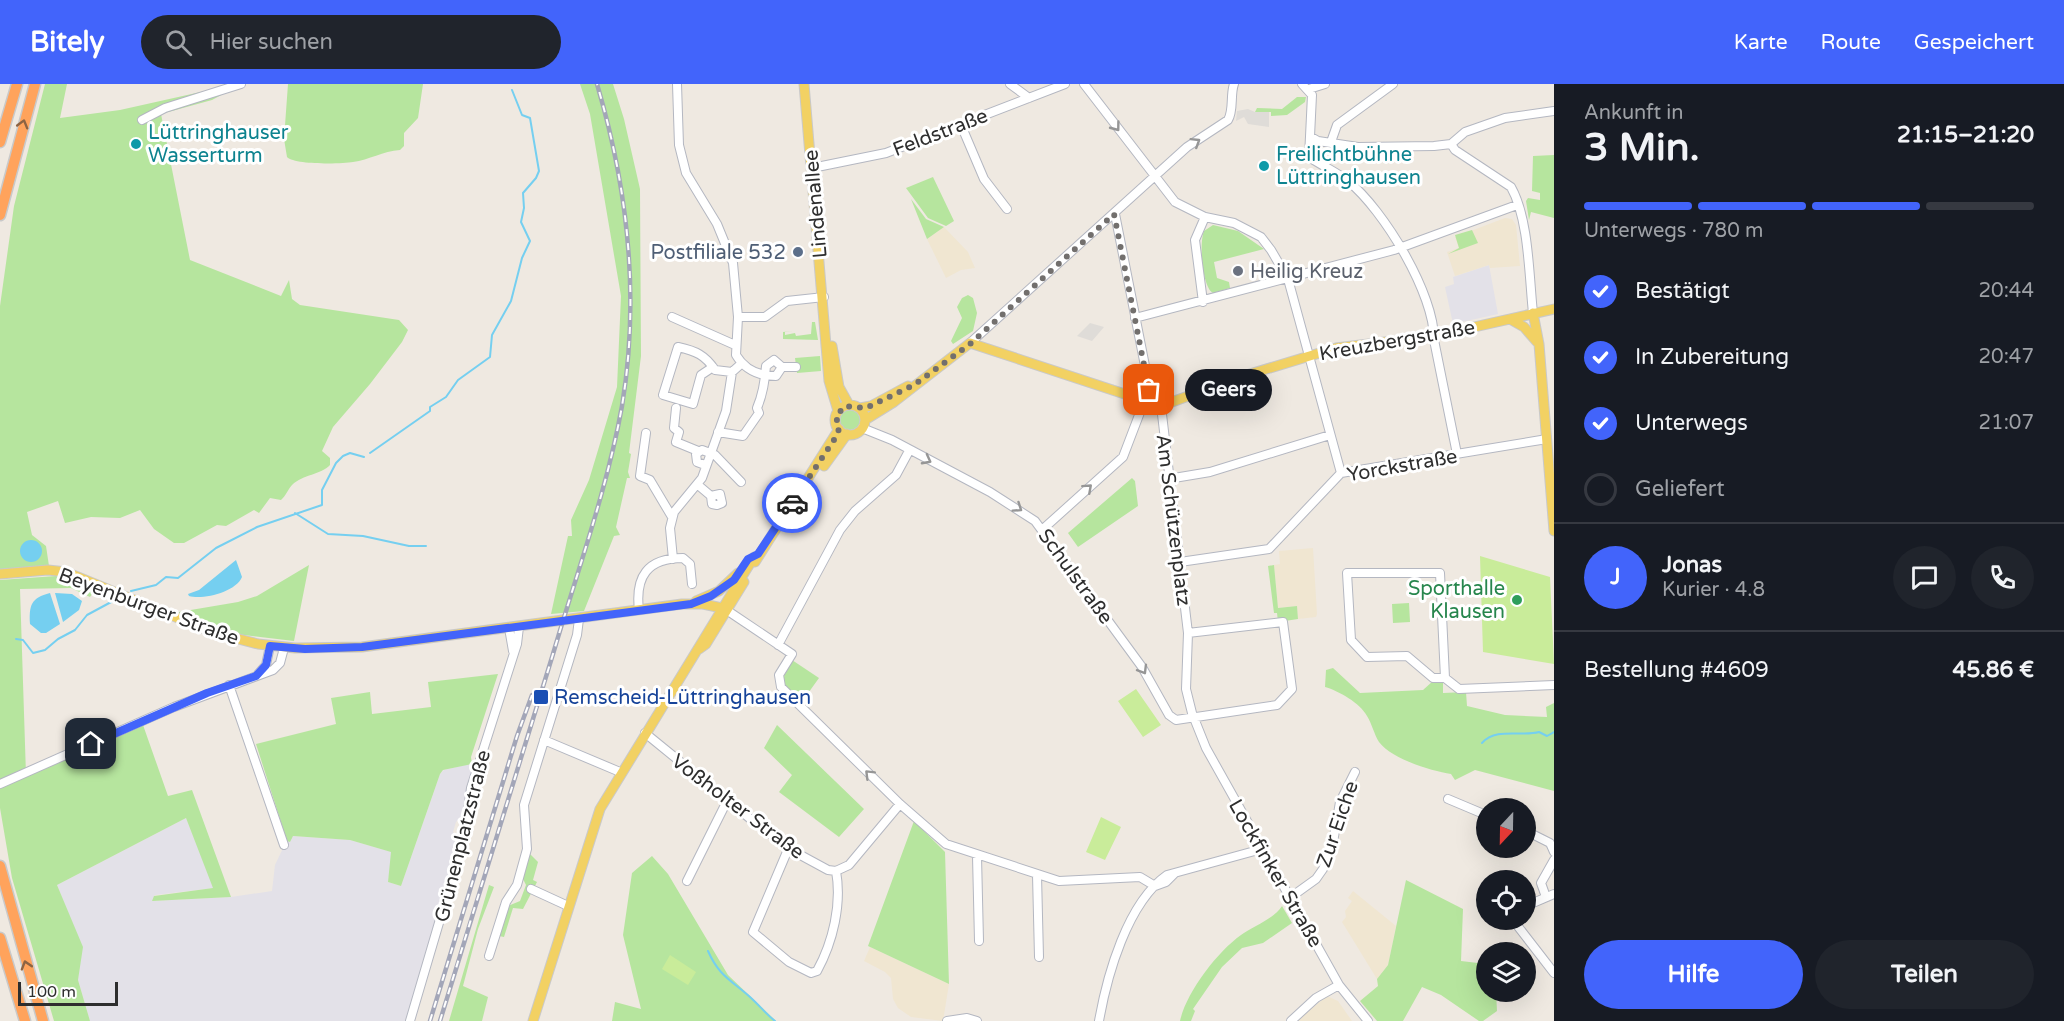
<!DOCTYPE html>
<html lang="de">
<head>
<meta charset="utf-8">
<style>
  body { margin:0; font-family:"Varela Round",sans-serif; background:#20242c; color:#f1f3f6; height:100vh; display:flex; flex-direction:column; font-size:22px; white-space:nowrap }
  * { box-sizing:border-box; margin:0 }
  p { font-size:20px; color:#9ea1a6 }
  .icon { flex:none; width:33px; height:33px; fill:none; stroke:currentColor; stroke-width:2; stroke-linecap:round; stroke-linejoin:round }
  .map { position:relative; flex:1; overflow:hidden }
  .side { display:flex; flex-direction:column; background:#171b24; width:510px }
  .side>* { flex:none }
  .needle { width:39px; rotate:202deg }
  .tools { position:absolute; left:1476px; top:714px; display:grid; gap:12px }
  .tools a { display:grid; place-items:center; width:60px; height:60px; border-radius:50%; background:#171b24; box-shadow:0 6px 24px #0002; font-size:30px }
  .scale { position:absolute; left:18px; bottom:15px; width:100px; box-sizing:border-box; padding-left:6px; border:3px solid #2e2e2e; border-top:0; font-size:16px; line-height:21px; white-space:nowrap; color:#2e2e2e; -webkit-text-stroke:4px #fff; paint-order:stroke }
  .pin { position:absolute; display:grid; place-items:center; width:51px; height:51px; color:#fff; margin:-26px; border-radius:12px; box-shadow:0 3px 9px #0006 }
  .courier { position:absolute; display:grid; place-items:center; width:60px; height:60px; margin:-30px; border:4px solid #4264fb; border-radius:50%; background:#fff; color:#222; box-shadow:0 2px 8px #0007 }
  .bubble { position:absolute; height:42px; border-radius:21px; background:#171b24; box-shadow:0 6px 24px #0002; font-size:20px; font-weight:800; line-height:42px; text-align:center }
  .overview em { font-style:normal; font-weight:800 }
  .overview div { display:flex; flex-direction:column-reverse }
  .overview { display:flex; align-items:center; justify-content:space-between; height:102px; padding:0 30px }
  h1 { font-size:39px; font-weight:800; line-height:45px }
  .bar { display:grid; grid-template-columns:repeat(4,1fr); gap:9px 6px; align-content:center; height:72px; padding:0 30px }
  .bar i { height:8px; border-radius:4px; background:#363941 }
  .bar .selected { background:#4264fb }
  .bar p { grid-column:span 4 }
  .line { display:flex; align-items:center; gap:15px; padding:0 30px; border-top:2px solid #363941 }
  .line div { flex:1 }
  .round { display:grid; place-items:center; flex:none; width:63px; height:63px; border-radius:32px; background:#20242c }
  ol { padding:0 30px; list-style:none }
  li { display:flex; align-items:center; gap:18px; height:66px }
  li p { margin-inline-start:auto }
  li .icon { padding:6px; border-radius:50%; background:#4264fb; color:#fff; stroke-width:4 }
  li:last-child { color:#9ea1a6 }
  li i { width:33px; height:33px; border:3px solid #363941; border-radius:50% }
  .cta { display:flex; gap:12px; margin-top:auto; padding:12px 30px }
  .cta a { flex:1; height:69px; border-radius:36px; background:#4264fb; color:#fff; font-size:24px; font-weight:800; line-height:69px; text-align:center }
  .cta a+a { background:#20242c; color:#f1f3f6 }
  header { display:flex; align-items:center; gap:36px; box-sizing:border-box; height:84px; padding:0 30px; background:#4264fb; color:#fff }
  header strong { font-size:28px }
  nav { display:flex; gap:33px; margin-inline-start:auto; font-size:21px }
  .search { width:420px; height:54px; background:#20242c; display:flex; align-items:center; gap:15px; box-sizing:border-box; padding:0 21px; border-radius:33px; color:#9ea1a6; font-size:22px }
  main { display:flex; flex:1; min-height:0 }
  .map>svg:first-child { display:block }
  .industrial { fill:#e3e1e8 }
  .education { fill:#f0e6d1 }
  .green { fill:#b6e59e }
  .pitch { fill:#c9ec9a }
  .plaza { fill:#dfdcd8 }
  .water { fill:#75cff0 }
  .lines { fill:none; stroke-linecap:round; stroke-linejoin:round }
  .stream { stroke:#75cff0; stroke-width:2 }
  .minor-casing { stroke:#b4b7c1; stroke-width:10 }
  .major-casing { stroke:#c9c9c9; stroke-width:11 }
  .highway-casing { stroke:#c9c9c9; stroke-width:13 }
  .minor { stroke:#fff; stroke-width:8 }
  .major { stroke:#f2d163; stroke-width:9 }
  .highway { stroke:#ffa35c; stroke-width:10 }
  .rail-casing { stroke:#a3a6b8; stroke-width:4.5 }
  .rail { stroke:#fff; stroke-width:2; stroke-dasharray:7; stroke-linecap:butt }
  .oneway { stroke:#8c6343 }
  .oneway2 { stroke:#969696 }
  .done { stroke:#726f6d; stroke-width:6; stroke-dasharray:0 10.8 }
  .route { stroke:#4264fb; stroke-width:8 }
  .culture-dot { fill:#0f9aa8; stroke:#fff; stroke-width:2 }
  .service-dot { fill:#5c6f8a; stroke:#fff; stroke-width:2 }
  .worship-dot { fill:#6b7280; stroke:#fff; stroke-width:2 }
  .leisure-dot { fill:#2e9e5b; stroke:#fff; stroke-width:2 }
  .transit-dot { fill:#1a4fb4; stroke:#fff; stroke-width:2 }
  .labels { text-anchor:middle; stroke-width:6; stroke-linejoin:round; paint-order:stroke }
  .culture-label { font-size:20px; fill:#0d838f; stroke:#fff; text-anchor:start }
  .street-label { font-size:20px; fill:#2e2e2e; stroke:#fff }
  .service-label { font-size:20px; fill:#4e5e75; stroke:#fff; text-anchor:end }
  .worship-label { font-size:20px; fill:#5b616d; stroke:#fff; text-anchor:start }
  .leisure-label { font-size:20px; fill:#27864d; stroke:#fff; text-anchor:end }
  .transit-label { font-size:20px; fill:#164399; stroke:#fff; text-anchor:start }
</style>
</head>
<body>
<header>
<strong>Bitely</strong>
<div class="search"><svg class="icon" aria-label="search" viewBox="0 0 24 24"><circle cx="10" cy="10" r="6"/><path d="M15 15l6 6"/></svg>Hier suchen</div>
<nav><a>Karte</a><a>Route</a><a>Gespeichert</a></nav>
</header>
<main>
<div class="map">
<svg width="1554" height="937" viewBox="0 0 1554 937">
  <rect width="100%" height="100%" fill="#efe9e1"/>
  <path class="industrial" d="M1489,181L1498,230L1453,240L1445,203L1454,200L1453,193Z
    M473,679L477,680L461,733L456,738L453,748L461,759L407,937H90L78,896L82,863L57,801L186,734L214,804L155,811L152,817L231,813L272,807L275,781L284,762L293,752L350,756L392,768L388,798L401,802L440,690L444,686Z"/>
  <path class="education" d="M1505,134L1512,135L1516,141L1520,182L1490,184L1489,181L1455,192L1447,168L1459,164L1455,153Z
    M944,143L968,168L975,184L961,186L946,194L927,155Z
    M1313,464L1317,530L1316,533L1298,535L1297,522L1278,524L1274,481L1280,480L1279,467Z
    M1353,807L1396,842L1388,881L1377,895L1342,838L1346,833L1345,827L1352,817L1348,814Z
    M870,863L949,900L943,937L911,933L898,924L893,915L891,894L885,888L864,877Z
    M1327,912L1338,917L1352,937H1296Z"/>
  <path class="green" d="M45,0H67L60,34L120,26L214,5L238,2L212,16L161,30L190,176L281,212L289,196L292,215L300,221L399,236L408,246L402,258L370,300L333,343L322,367L330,374V381C321,391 303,390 292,401C288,405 286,412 281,416L270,414L259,429L254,426L226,442L217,441L184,459H174L154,445L140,426L120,434L91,433L65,439L58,417L27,428L32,451L46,462L49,482L3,485H0V222L14,122Z
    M288,0H423L418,34L404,49V62L400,66C383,67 369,76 353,78C341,80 295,81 287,73L284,55Z
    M580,0H613L624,35L640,105L641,272L629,369L631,370L628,388L630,394H627L616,443L620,451L614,452L584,527L551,530L568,452H572L571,436L589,396L617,303L621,212L590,30Z
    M1297,13H1306L1305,18L1287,31L1271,32V28H1255L1257,24L1282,25Z
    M1554,71V134L1531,128L1529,136L1526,117L1528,114L1540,116V109L1532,107L1533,72Z
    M933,93L954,137L946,142L928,134L906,104Z
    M911,115L926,135L944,143L927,155Z
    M1213,141L1238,147L1264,165L1214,178L1217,194L1229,198L1230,204L1213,209C1202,203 1199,159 1204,147Z
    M1472,146L1478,159L1448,170L1459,164L1455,151Z
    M968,211L973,214L977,229L973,247L953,260L951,257L962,234L957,223L962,214Z
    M812,238H815L818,256L783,255V248L793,247L785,248V251L795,249L796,252L811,250Z
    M820,272L821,287L797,289L795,274Z
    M840 336a10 10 0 1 1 20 0a10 10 0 1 1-20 0Z
    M1132,394L1135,397L1138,422L1078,463L1068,449Z
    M309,481L294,557L228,549L173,529L238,518L257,512Z
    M1274,481L1278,524L1297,522L1298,535L1278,538L1277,529H1274L1268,482Z
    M56,492L77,495L96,504L90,513L71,504L20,505L26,691L143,641L168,712L192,706L231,813L152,817L154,812L213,804L186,734L57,801L83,863L78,896L90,937H54L12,794L0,724V496Z
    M1409,519L1410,538L1393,539L1392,520Z
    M792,576L819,594L801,619L783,602L782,596Z
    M1333,584L1360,609L1423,606L1433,597L1443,598V609L1466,608L1467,622L1505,631L1547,633L1546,623L1554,619V707L1475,686L1455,696L1451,690C1431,687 1392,675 1379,658C1374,650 1372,640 1367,632C1360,619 1339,607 1325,603L1326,586Z
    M498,590L471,673L472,680L443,686L440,690L401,802L388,798L391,768L350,756L293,752L290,758L287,757L256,660L336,640L331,614L370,608L372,630L431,623L428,598Z
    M777,641L864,725L839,753L779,708L792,691L764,664Z
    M914,737L945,768L949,900L868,862Z
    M530,770L538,778L533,796L537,798L523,825L513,824L504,853L499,852L508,822L520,817L526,801L522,793Z
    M652,772L668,790L728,891L776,937H612L615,918L641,925L623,851L632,789Z
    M1406,796L1463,825L1461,877L1486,880V908H1496L1497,927L1483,937H1479L1441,911L1422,903L1403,937H1377L1360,917L1378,902L1377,895L1388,881Z
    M489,801L494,803L478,845L463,902L488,913L482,937H449Z
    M1282,822L1292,839L1263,859L1242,864L1222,883L1193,925L1195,927L1191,937H1180C1186,909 1217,868 1241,851C1253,842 1274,835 1282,822Z"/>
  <path class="pitch" d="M1480,472L1550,493L1554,580L1483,568Z
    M1136,605L1161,641L1143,653L1118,617Z
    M1101,733L1121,743L1105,776L1086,768Z
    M670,871L696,888L688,901L662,885Z"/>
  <path class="plaza" d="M1248,25L1255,28H1269V43L1248,40L1244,33L1236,37L1237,27Z
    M1090,239L1104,243L1092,257L1077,252Z"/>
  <path class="water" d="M20 467a11 11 0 1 1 22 0a11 11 0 1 1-22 0Z
    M236,476L242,493C236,508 203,516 189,512L188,510L199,506Z
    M50,509L60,540L46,549H41L30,540C29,521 31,514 50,509Z
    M55,509L72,510L82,517L79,526L63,538Z"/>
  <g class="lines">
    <path class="stream" d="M370,369L430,327V323L446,313L458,296L490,273L492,251L511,217L522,174L530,157L521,138L524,124L523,109L536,94L539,87L530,34L522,31L512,6
      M295,429L328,450L363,452L409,462H426
      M131,507L156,501L166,493L178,494L216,464L257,443L322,421V406L336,379L343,372L350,369L364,373
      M16,555L23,556L33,569L45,566L58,555L75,546L87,531L113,517
      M1482,659C1496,643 1522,653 1539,648L1547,652L1554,648
      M708,867C719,892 731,896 750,913C759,921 766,930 775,937"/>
    <defs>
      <path id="minor" d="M677,0L679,61L686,89L717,140L733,179L738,233L736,271C745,286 760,292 776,292L782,283L774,276L766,282C765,297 763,310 757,324L759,329L743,352L718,348
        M1010,0L1029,14
        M1084,0L1175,118L1205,133L1234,139L1261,153L1271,166L1288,195L1341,389
        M1302,0L1312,11L1309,73C1321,81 1336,88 1348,97C1384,126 1435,211 1434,256L1457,370
        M1309,5L1325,0
        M142,36L165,24L241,0
        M961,41L984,95L1007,125
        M1311,53L1318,57L1358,63L1434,62L1451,60L1465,48L1505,34L1554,27
        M1331,58L1337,41L1393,0
        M1451,60L1455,66L1511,103C1529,135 1529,192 1533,229
        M812,84L886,69L1065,0
        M1115,130L1148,297L1146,319
        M1203,218L1195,156L1205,133
        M672,233L735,261
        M738,233H765L787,217L824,213
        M1135,234L1394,166L1517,121
        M970,259L1187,63L1228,36C1234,26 1230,11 1234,0
        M713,283L701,291L693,320L663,311L678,263C696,267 705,271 715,286L732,288
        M782,283H796
        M1161,322L1188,549L1186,605L1192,629L1206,664L1339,901L1368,937
        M676,324L674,344L679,348L676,358L698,367
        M862,344L892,356L990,408L1035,437L1142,583L1169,631L1176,636L1277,621L1292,605L1283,538L1188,549
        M646,349L640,392L650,396L672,433
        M710,370L715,371L741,398
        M705,381L697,378L696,370L702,366L710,369
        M1168,395L1210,388L1330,351
        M698,401L711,412L712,420L717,421L722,419L720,410L711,412
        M1043,445L1123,373L1144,318
        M673,475L670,444L674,428L702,394L726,327L732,288L741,280
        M1180,478L1269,465L1341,389L1547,355
        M639,526C635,493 647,474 683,474L690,480L692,500
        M728,527L792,570L779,591L781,603L900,720L946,760L1059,797L1140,793L1155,802
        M509,544L513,567
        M778,561L840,446L855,427L896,391L909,367
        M258,590L266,581L270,562
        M1445,594L1440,489H1347L1351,556L1367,573L1407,572L1433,594H1445L1459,605L1554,601
        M229,601L284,761
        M645,649L753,737L793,767L828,786L836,787L849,781L900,720
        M544,656L620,688
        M0,700L174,623L273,586L280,579L284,564
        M1448,715L1486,731
        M1526,747L1550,759L1554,768
        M789,763L753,848L789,878L811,889L817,887C833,858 842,820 836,787
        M977,772L979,857
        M1037,791L1039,873
        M687,797L727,717
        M1155,802L1166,798L1174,790
        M531,805L568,822
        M1291,813L1316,795L1323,785L1332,764L1340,718L1355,688
        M1546,813L1541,799L1554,776
        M1526,822L1554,810
        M1513,836L1554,889
        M489,872L506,818L517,801L527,765L524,721L577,551L579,535
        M410,937L464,754L471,704L517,560L519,543
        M947,937L967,934L977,937
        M1099,937C1107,892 1127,819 1167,791L1262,765
        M1291,937L1316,914L1339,901"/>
      <path id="major" d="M804,0L829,297L838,327
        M1533,229L1539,260L1554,447
        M1510,235L1524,243L1537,258
        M832,262L839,303L849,321
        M835 336a15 15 0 1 1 30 0a15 15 0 1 1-30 0Z
        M860,324L871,322L908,302
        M865,336L894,318L970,259L1161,322L1240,293L1336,264L1434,252L1554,225
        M824,382L847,350
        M755,478L839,345
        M0,490L48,486L66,488L212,548L258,560L295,564L362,563L682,520H703L722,524
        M696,517L719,507L738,489
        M699,565L706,560L744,498
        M533,937L600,725L754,473"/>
      <path id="highway" d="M0,58L17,0
        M0,131L35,0
        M0,782L43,937
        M0,854L25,937"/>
    </defs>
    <use href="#minor" class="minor-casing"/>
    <use href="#major" class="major-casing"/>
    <use href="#highway" class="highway-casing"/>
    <use href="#minor" class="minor"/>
    <use href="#major" class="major"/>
    <use href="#highway" class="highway"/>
    <defs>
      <path id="rail" d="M430,937L517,652L532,611
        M440,937C477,814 516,692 553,570C577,488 607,406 622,322C640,213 628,105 597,0"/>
    </defs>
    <use href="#rail" class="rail-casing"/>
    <use href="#rail" class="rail"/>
  </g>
  <defs><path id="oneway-chevron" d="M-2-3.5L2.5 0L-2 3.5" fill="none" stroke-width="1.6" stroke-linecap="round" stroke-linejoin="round" transform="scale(1.5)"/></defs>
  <g class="oneway">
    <use href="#oneway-chevron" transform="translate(23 40) rotate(-74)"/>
    <use href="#oneway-chevron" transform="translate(26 881) rotate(-107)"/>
  </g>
  <g class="oneway2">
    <use href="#oneway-chevron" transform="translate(1116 43) rotate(53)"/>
    <use href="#oneway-chevron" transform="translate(1196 58) rotate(-32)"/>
    <use href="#oneway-chevron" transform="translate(927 376) rotate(28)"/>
    <use href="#oneway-chevron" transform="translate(1088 404) rotate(-42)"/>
    <use href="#oneway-chevron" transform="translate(1018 424) rotate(34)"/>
    <use href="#oneway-chevron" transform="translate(1143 586) rotate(59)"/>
    <use href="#oneway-chevron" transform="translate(869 690) rotate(-135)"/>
  </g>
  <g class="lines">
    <path class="done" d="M792,419L836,353L839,345L836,332L845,322L866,324L914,301L970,260L1114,130L1149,306"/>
    <path class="route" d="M91,660L207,609L256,592L266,581L270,562L305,565L362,563L691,520L711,512L734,496L748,475L758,470L792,419"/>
  </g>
  <g class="culture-dot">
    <circle cx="136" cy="60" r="6"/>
    <circle cx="1264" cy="82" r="6"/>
  </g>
  <circle class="service-dot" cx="798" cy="168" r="6"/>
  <circle class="worship-dot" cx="1238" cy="187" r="6"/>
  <circle class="leisure-dot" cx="1517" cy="516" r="6"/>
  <rect class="transit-dot" x="533" y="605" width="16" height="16" rx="3"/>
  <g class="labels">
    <g class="culture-label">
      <text x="148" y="55">Lüttringhauser<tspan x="148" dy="23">Wasserturm</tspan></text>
      <text x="1276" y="77">Freilichtbühne<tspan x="1276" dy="23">Lüttringhausen</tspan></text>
    </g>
    <g class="street-label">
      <text transform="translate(940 48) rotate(-21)" y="7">Feldstraße</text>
      <text transform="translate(815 120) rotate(-95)" y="7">Lindenallee</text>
      <text transform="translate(1397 256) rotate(-10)" y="7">Kreuzbergstraße</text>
      <text transform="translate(1402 381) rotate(-10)" y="7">Yorckstraße</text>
      <text transform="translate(1174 436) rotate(83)" y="7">Am Schützenplatz</text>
      <text transform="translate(1076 492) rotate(54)" y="7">Schulstraße</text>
      <text transform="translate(149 522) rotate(20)" y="7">Beyenburger Straße</text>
      <text transform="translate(738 722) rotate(37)" y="7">Voßholter Straße</text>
      <text transform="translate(1337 740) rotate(-71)" y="7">Zur Eiche</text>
      <text transform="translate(462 752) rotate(-76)" y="7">Grünenplatzstraße</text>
      <text transform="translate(1276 789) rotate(60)" y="7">Lockfinker Straße</text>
    </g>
    <g class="service-label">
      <text x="786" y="175">Postfiliale 532</text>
    </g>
    <g class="worship-label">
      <text x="1250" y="194">Heilig Kreuz</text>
    </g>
    <g class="leisure-label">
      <text x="1505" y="511">Sporthalle<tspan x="1505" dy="23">Klausen</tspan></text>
    </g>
    <g class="transit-label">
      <text x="554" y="620">Remscheid-Lüttringhausen</text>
    </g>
  </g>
</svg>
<div class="tools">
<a><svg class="needle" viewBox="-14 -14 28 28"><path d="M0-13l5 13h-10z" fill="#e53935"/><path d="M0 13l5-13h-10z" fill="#9ea1a6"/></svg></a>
<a><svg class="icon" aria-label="locate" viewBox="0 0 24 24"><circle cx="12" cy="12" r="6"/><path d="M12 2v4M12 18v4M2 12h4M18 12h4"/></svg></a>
<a><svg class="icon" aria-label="layers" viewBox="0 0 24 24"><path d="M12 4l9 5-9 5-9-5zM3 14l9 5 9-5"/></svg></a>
</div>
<div class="scale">100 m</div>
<div class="pin" style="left:1149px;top:306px;background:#ea580c"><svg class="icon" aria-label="bag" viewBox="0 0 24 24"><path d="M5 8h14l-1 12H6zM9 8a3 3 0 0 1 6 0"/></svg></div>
<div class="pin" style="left:91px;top:660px;background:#1f2937"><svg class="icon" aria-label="home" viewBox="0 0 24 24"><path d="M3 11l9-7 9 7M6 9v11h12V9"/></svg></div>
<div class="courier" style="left:792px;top:419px"><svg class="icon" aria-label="car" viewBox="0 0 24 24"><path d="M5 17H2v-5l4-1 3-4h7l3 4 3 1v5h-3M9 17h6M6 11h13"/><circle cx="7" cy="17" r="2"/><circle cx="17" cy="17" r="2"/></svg></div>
<div class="bubble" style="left:1185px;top:285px;width:87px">Geers</div>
</div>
<section class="side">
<div class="overview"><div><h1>3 Min.</h1><p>Ankunft in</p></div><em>21:15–21:20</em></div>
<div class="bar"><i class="selected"></i><i class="selected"></i><i class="selected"></i><i></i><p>Unterwegs · 780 m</p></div>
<ol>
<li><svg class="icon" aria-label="check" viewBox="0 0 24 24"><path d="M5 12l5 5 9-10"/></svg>Bestätigt<p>20:44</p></li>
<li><svg class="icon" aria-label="check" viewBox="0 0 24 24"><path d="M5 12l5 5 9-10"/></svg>In Zubereitung<p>20:47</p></li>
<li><svg class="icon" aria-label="check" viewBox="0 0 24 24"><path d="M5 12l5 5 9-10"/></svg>Unterwegs<p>21:07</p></li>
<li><i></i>Geliefert</li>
</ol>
<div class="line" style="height:108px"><b class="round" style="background:#4264fb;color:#fff">J</b><div><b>Jonas</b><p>Kurier · 4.8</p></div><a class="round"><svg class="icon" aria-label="chat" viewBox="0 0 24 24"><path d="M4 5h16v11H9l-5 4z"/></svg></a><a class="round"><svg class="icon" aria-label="phone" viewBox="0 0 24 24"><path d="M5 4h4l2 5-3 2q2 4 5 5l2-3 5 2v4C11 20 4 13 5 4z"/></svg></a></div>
<div class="line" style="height:78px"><div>Bestellung #4609</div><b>45.86 €</b></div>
<div class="cta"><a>Hilfe</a><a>Teilen</a></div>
</section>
</main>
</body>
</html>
